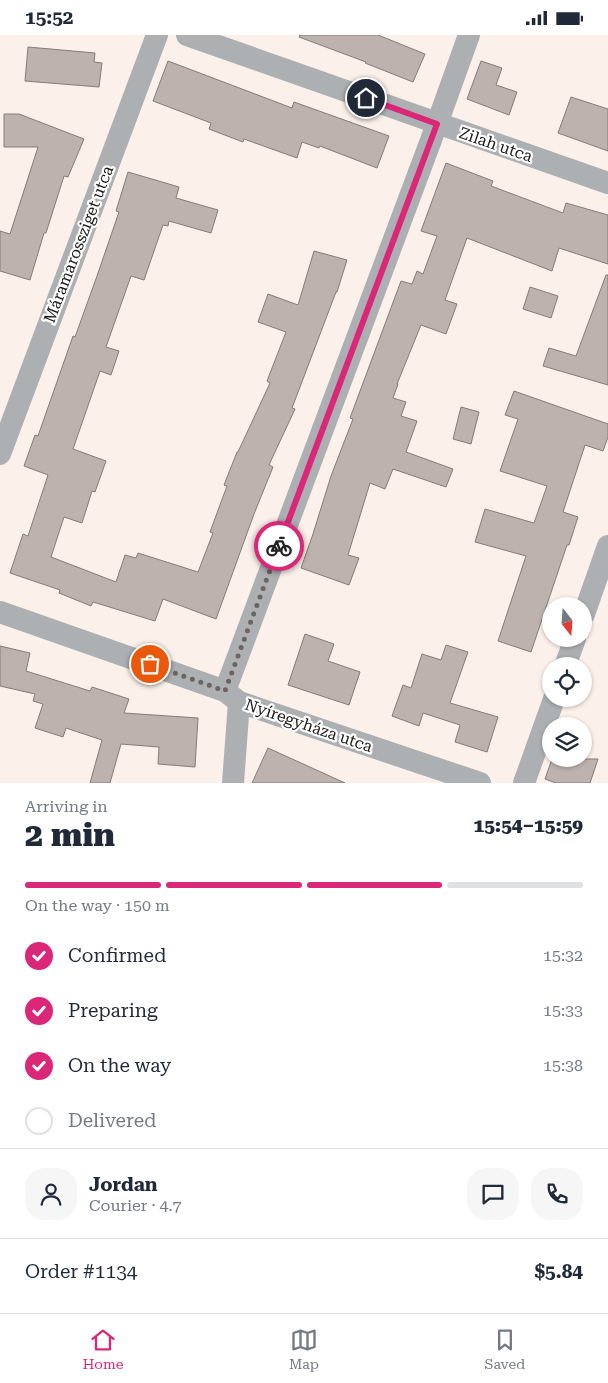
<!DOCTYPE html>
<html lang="en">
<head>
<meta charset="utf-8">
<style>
  body { margin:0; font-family:"Roboto Serif",serif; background:#f6f6f7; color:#1f2937; height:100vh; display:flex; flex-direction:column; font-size:19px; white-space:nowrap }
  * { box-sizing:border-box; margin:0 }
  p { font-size:16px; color:#747a83 }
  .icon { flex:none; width:28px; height:28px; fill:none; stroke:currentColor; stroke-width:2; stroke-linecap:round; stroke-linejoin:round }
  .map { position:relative; height:748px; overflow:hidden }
  .side { display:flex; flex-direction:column; background:#fff; flex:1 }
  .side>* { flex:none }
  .needle { width:32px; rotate:163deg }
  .buttons { position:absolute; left:542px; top:562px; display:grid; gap:10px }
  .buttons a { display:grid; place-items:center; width:50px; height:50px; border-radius:50%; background:#fff; box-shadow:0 1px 4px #0004; font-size:25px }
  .pin { position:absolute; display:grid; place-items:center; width:42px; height:42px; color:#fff; margin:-21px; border:2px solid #fff; border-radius:50%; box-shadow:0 1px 5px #0007 }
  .courier { position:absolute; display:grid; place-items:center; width:50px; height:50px; margin:-25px; border:4px solid #db2777; border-radius:50%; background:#fff; color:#222; box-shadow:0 1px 6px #0007 }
  .headline em { font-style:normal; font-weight:800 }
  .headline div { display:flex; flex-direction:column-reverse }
  .headline { display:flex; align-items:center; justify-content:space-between; height:85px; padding:0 25px }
  h1 { font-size:32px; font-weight:800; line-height:38px }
  .bar { display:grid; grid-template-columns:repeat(4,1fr); gap:8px 5px; align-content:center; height:60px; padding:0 25px }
  .bar i { height:6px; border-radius:4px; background:#e0e1e3 }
  .bar .selected { background:#db2777 }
  .bar p { grid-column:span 4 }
  .line { display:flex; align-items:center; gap:12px; padding:0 25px; border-top:1px solid #e0e1e3 }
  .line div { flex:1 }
  .round { display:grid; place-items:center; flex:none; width:52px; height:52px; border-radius:20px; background:#f6f6f7 }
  ol { padding:0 25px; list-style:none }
  li { display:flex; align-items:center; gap:15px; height:55px }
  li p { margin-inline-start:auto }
  li .icon { padding:5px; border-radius:50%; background:#db2777; color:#fff; stroke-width:4 }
  li:last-child { color:#747a83 }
  li i { width:28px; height:28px; border:2px solid #e0e1e3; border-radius:50% }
  .status { display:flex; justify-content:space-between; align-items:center; height:35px; padding:0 25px; background:#fff; direction:ltr }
  .status svg { height:14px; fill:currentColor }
  .dock { display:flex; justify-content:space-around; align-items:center; height:70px; border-top:1px solid #e0e1e3; background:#fff; font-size:14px; color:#747a83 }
  .dock a { display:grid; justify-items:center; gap:2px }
  .dock .selected { color:#db2777 }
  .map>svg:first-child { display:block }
  .building { fill:#bdb2ad; stroke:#857c77 }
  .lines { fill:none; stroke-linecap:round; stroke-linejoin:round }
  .minor { stroke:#acb0b3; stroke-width:22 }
  .done { stroke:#6b6461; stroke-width:5; stroke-dasharray:0 9 }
  .route { stroke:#db2777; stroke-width:6 }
  .labels { text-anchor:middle; stroke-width:4.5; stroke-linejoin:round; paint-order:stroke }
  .street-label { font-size:16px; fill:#1d1917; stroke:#fff }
</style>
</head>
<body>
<div class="status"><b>15:52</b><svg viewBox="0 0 49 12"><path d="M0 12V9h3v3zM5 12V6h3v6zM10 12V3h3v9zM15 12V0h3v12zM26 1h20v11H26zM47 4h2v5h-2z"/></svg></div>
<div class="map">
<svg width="608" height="748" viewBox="0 0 608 748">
  <rect width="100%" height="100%" fill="#fbf0ea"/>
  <path class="building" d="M300,0H378L425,19L413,47L365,28L366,27L299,2Z
    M28,12L95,18L94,27L102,28L99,52L25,46Z
    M168,26L292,73L294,67L389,101L377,133L320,111L319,113L302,107L297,123L244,104L243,107L209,94L211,88L153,66Z
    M481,26L502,33L496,50L517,57L509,80L467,64Z
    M571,62L608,74V116L558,98Z
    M4,79H19L84,104L68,142L64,141L46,198H44L30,245L0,236V196L10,199L38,112H4Z
    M446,128L493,146L491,151L563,178L566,168L608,180V229L559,213L552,236L467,203L445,265L457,269L446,299L421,290L397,349H398L393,363L406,367L401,381L417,386L406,417L453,434L446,452L393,434L385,454L370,448L348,520L359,523L349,550L301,533L313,499L331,441L353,384L350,383L401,246L412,249L417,236L423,239L437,201L421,196Z
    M128,137L179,152L176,163L218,175L211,198L169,186L168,191L163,190L144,245L131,241L106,312L119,316L111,340L100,336L73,414L106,426L95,457L92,456L82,488L64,482L51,522L116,547L125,520L136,523L138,518L198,537L213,498L210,497L227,451L224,450L237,417H238L270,348L267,346L286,297L258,287L268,259L298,270L314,216L347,225L337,257H336L292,373L295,374L269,430L273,432L254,479L216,584L163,564L155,586L93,567L91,571L59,558L60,555L10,538L23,499L28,501L48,440L24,431L35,400L38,401L73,301L75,302L97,241L119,177L116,176Z
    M606,240H608V350L543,331L549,313L576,321Z
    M530,252L558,261L551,283L523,274Z
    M514,356L608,389V402L603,416L585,410L563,477L578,482L569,510H567L531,617L498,606L526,521L475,507L485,474L534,488L547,451L500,436L518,384L505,380Z
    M461,372L479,377L471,409L453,404Z
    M305,599L334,609L328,626L360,637L349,670L288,650Z
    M446,610L468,617L450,668L498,682L487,717L455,707L460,690L423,678L419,691L392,681L403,650L411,653L422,619L441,625Z
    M0,611L30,618L26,636L90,656L92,652L129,664L124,678L198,683L195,732L158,729L159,712L121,709L110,748H90L102,705L66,693L63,702L35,693L43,669L33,666L35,659L0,651Z
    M268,713L345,748H252Z
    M552,724H598L590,748H556L545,744Z"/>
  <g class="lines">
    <path class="minor" d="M187,0L608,148
      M0,419L157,0
      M0,577L225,656L239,667L480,748
      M584,579L608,511
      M565,631L575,604
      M225,656L437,89L469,0
      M233,748L239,667
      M524,748L554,664"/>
  </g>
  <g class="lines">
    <path class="done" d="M150,629L225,656L279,511"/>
    <path class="route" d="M279,511L437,89L366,63"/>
  </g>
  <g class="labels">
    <g class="street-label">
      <text transform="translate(496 109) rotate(19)" y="6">Zilah utca</text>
      <text transform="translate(78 209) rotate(-69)" y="6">Máramarossziget utca</text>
      <text transform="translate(309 690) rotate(19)" y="6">Nyíregyháza utca</text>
    </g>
  </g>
</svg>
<div class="buttons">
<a><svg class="needle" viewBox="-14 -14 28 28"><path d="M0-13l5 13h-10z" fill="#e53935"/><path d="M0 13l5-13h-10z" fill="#747a83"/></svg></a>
<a><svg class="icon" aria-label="locate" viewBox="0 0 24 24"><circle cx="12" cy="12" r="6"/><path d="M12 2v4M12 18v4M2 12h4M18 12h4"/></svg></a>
<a><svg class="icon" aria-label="layers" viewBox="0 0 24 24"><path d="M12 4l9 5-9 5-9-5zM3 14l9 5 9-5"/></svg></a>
</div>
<div class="pin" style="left:150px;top:629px;background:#ea580c"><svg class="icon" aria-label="bag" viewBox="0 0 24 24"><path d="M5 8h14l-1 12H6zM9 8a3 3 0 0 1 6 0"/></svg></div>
<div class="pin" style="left:366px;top:63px;background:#1f2937"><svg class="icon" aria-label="home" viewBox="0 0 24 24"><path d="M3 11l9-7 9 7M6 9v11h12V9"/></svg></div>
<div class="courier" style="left:279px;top:511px"><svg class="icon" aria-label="bike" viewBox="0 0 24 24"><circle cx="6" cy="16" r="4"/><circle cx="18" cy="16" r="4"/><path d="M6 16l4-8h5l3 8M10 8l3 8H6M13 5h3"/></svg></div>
</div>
<section class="side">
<div class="headline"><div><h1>2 min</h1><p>Arriving in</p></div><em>15:54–15:59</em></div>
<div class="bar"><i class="selected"></i><i class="selected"></i><i class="selected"></i><i></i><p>On the way · 150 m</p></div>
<ol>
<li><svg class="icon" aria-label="check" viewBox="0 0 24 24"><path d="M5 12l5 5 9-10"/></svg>Confirmed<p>15:32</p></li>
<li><svg class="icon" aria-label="check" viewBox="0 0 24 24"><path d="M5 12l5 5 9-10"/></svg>Preparing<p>15:33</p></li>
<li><svg class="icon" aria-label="check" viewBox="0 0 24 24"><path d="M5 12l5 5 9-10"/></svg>On the way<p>15:38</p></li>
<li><i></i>Delivered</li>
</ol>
<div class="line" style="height:90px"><a class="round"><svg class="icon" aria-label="person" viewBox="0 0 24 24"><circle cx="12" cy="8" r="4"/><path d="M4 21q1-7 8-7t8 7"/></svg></a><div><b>Jordan</b><p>Courier · 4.7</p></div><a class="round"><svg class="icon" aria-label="chat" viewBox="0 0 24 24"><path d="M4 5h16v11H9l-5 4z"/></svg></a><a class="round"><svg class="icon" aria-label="phone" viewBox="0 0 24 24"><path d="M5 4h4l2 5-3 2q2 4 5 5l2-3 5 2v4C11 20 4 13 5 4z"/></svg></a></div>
<div class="line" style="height:65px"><div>Order #1134</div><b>$5.84</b></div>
</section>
<nav class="dock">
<a class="selected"><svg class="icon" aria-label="home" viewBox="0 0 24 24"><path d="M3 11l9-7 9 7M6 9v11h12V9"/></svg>Home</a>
<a><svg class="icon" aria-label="map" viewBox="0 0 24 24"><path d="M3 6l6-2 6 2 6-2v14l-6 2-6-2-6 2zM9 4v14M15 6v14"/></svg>Map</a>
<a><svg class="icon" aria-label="saved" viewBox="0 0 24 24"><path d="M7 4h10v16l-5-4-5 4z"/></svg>Saved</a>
</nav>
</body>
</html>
